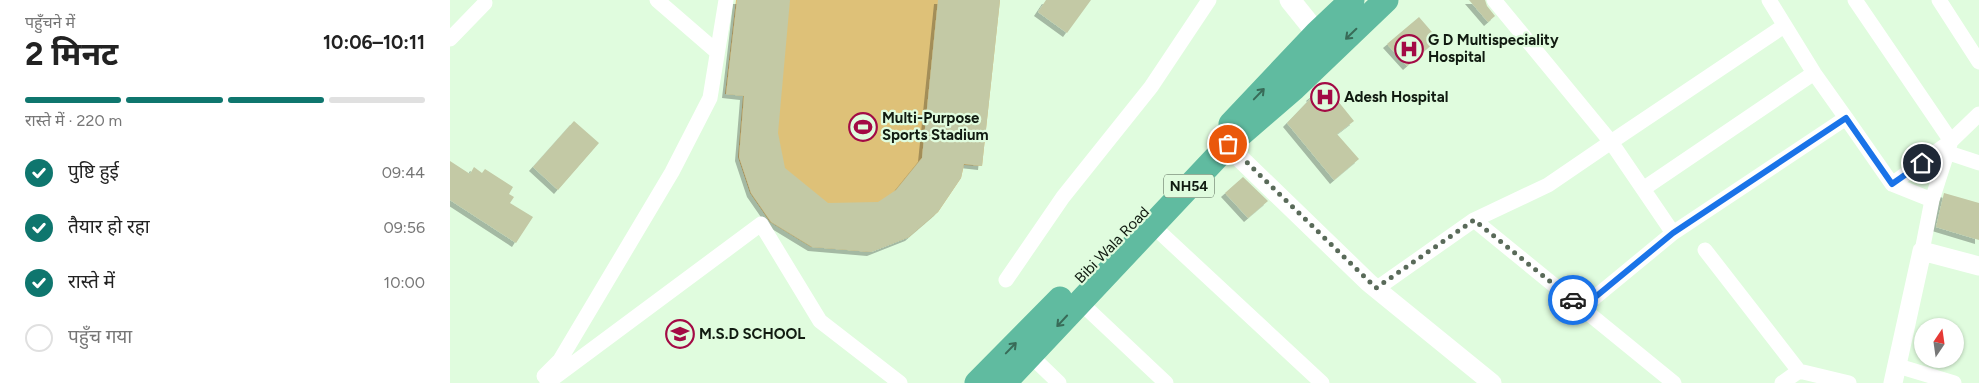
<!DOCTYPE html>
<html lang="hi">
<head>
<meta charset="utf-8">
<style>
  body { margin:0; font-family:Figtree,"Noto Sans Devanagari",sans-serif; background:#f2f2f2; color:#222; height:100vh; display:flex; flex-direction:column; font-size:19px; white-space:nowrap }
  * { box-sizing:border-box; margin:0 }
  p { font-size:16px; color:#767676 }
  .icon { flex:none; width:28px; height:28px; fill:none; stroke:currentColor; stroke-width:2; stroke-linecap:round; stroke-linejoin:round }
  .map { position:relative; flex:1; overflow:hidden }
  .details { display:flex; flex-direction:column; background:#fff; width:450px }
  .details>* { flex:none }
  .needle { width:32px; rotate:13deg }
  .fabs { position:absolute; left:1464px; top:318px; display:grid; gap:10px }
  .fabs a { display:grid; place-items:center; width:50px; height:50px; border-radius:50%; background:#fff; box-shadow:0 1px 4px #0004; font-size:25px }
  .pin { position:absolute; display:grid; place-items:center; width:42px; height:42px; color:#fff; margin:-21px; border:2px solid #fff; border-radius:50%; box-shadow:0 1px 5px #0007 }
  .courier { position:absolute; display:grid; place-items:center; width:50px; height:50px; margin:-25px; border:4px solid #1a73e8; border-radius:50%; background:#fff; color:#222; box-shadow:0 1px 6px #0007 }
  .overview em { font-style:normal; font-weight:700 }
  .overview div { display:flex; flex-direction:column-reverse }
  .overview { display:flex; align-items:center; justify-content:space-between; height:85px; padding:0 25px }
  h1 { font-size:32px; font-weight:700; line-height:38px }
  .bar { display:grid; grid-template-columns:repeat(4,1fr); gap:8px 5px; align-content:center; height:60px; padding:0 25px }
  .bar i { height:6px; border-radius:4px; background:#e0e0e0 }
  .bar .current { background:#0f766e }
  .bar p { grid-column:span 4 }
  ol { padding:0 25px; list-style:none }
  li { display:flex; align-items:center; gap:15px; height:55px }
  li p { margin-inline-start:auto }
  li .icon { padding:5px; border-radius:50%; background:#0f766e; color:#fff; stroke-width:4 }
  li:last-child { color:#767676 }
  li i { width:28px; height:28px; border:2px solid #e0e0e0; border-radius:50% }
  main { display:flex; flex:1; min-height:0 }
  .map>svg:first-child { display:block }
  .green { fill:#dec178 }
  .building { fill:#c3c9a5; filter:url(#shadow) }
  .lines { fill:none; stroke-linecap:round; stroke-linejoin:round }
  .minor { stroke:#fff; stroke-width:15 }
  .tertiary { stroke:#fff; stroke-width:19 }
  .secondary { stroke:#fff; stroke-width:21 }
  .trunk { stroke:#60bba0; stroke-width:25 }
  .oneway { stroke:#386b58 }
  .done { stroke:#596a59; stroke-width:5; stroke-dasharray:0 9 }
  .route { stroke:#1a73e8; stroke-width:6 }
  .labels { text-anchor:middle; stroke-width:4.5; stroke-linejoin:round; paint-order:stroke }
  .shield { fill:#e0fcde; stroke:#4f5e4e; stroke-width:1 }
  .shield-label { font-size:14px; font-weight:bold; fill:#111b11 }
  .poi-label { font-size:15px; font-weight:bold; fill:#111b11; stroke:#e0fcde; text-anchor:start }
  .street-label { font-size:15px; fill:#111b11; stroke:#e0fcde }
</style>
</head>
<body>
<main>
<section class="details">
<div class="overview"><div><h1>2 मिनट</h1><p>पहुँचने में</p></div><em>10:06–10:11</em></div>
<div class="bar"><i class="current"></i><i class="current"></i><i class="current"></i><i></i><p>रास्ते में · 220 m</p></div>
<ol>
<li><svg class="icon" aria-label="check" viewBox="0 0 24 24"><path d="M5 12l5 5 9-10"/></svg>पुष्टि हुई<p>09:44</p></li>
<li><svg class="icon" aria-label="check" viewBox="0 0 24 24"><path d="M5 12l5 5 9-10"/></svg>तैयार हो रहा<p>09:56</p></li>
<li><svg class="icon" aria-label="check" viewBox="0 0 24 24"><path d="M5 12l5 5 9-10"/></svg>रास्ते में<p>10:00</p></li>
<li><i></i>पहुँच गया</li>
</ol>
</section>
<div class="map">
<svg width="1529" height="383" viewBox="0 0 1529 383">
  <defs>
    <filter id="shadow"><feDropShadow dx="-4" dy="4" stdDeviation="0" flood-color="#0004"/></filter>
  </defs>
  <rect width="100%" height="100%" fill="#e0fcde"/>
  <path class="green" d="M286,0H550L532,166L514,165L511,178L488,212L459,237L420,252L361,247L320,222L300,193L288,157L293,96L275,94Z"/>
  <path class="building" d="M287,0H340L328,133L335,168L378,203L428,202L446,190L472,158L488,0H550L532,166L514,164L511,178L488,212L459,237L421,252L362,247L321,222L301,193L289,157L294,96L276,94Z
    M596,0H641L617,33L588,12Z
    M1019,0H1035L1037,6L1045,16L1038,22Z
    M969,17L988,39L957,66L937,44Z
    M875,85L904,121L887,134L909,159L884,180L837,123L861,98L860,97Z
    M124,121L149,143L108,190L83,167Z
    M0,161L20,174L24,167L32,173L35,169L63,187L59,194L64,197L60,203L83,217L66,243L0,200Z
    M793,177L818,201L798,218L775,193Z
    M1494,193L1529,203V240L1486,227Z"/>
  <g class="lines">
    <path class="minor" d="M207,0L267,52
      M1044,0L1161,142L1334,26
      M1319,0L1364,73L1396,118
      M1405,0L1501,141L1482,200
      M1489,0L1529,62
      M0,39L35,3
      M1499,153L1529,163
      M1442,184L1501,141L1529,114
      M1193,189L1364,73
      M702,225L872,383
      M1255,250L1349,371
      M556,280L613,197L701,87L759,0
      M926,289L1024,220
      M630,302L716,383
      M1132,308L1223,233
      M580,355L609,383
      M1448,366L1504,383
      M94,376L110,360L222,172L260,98L276,0
      M97,383L311,224L370,321L450,383
      M1224,383L1024,220L1098,185L1161,142L1223,233L1396,118L1442,184L1482,200L1472,251
      M1332,383L1349,371L1399,383"/>
    <path class="tertiary" d="M768,137L919,283L1042,383
      M1443,383L1472,251L1529,266"/>
    <path class="secondary" d="M840,0L877,46"/>
    <path class="trunk" d="M781,124L867,33L902,0
      M527,383L610,299
      M554,383L778,145L844,88L936,0"/>
  </g>
  <defs><path id="oneway-shaft" d="M-6 0H5M1.5-3L5.5 0L1.5 3" fill="none" stroke-width="1.6" stroke-linecap="round" stroke-linejoin="round" transform="scale(1.25)"/></defs>
  <g class="oneway">
    <use href="#oneway-shaft" transform="translate(901 34) rotate(136)"/>
    <use href="#oneway-shaft" transform="translate(809 94) rotate(-46)"/>
    <use href="#oneway-shaft" transform="translate(612 321) rotate(133)"/>
    <use href="#oneway-shaft" transform="translate(561 348) rotate(-46)"/>
  </g>
  <g class="lines">
    <path class="done" d="M778,144L926,288L1024,220L1123,300"/>
    <path class="route" d="M1123,300L1132,308L1223,233L1396,118L1442,184L1472,163"/>
  </g>
  <defs>
    <symbol id="hospital-ring" viewBox="-11 -11 22 22"><circle r="9.5" fill="#e0fcde" stroke="#a30a45" stroke-width="1.5"/><path d="M-5-5h3v3.5h4V-5h3V5h-3V1.5h-4V5h-3Z" fill="#a30a45"/></symbol>
    <symbol id="stadium-ring" viewBox="-11 -11 22 22"><circle r="9.5" fill="#e0fcde" stroke="#a30a45" stroke-width="1.5"/><path d="M0-5a6.5 5 0 1 0 0 10a6.5 5 0 1 0 0-10ZM-3.5-1.8h7v3.6h-7Z" fill="#a30a45"/></symbol>
    <symbol id="school-ring" viewBox="-11 -11 22 22"><circle r="9.5" fill="#e0fcde" stroke="#a30a45" stroke-width="1.5"/><path d="M0-5L7-2L0 1L-7-2ZM-4 1L0 2.5L4 1V4Q0 6-4 4Z" fill="#a30a45"/></symbol>
  </defs>
  <g fill-rule="evenodd">
    <use href="#hospital-ring" x="943" y="33" width="32" height="32"/>
    <use href="#hospital-ring" x="859" y="81" width="32" height="32"/>
    <use href="#stadium-ring" x="397" y="111" width="32" height="32"/>
    <use href="#school-ring" x="214" y="318" width="32" height="32"/>
  </g>
  <g class="labels">
    <rect class="shield" x="714" y="174.5" width="50" height="23" rx="4"/>
    <g class="shield-label">
      <text x="739" y="191">NH54</text>
    </g>
    <g class="poi-label">
      <text x="978" y="45">G D Multispeciality<tspan x="978" dy="17">Hospital</tspan></text>
      <text x="894" y="102">Adesh Hospital</text>
      <text x="432" y="123">Multi-Purpose<tspan x="432" dy="17">Sports Stadium</tspan></text>
      <text x="249" y="339">M.S.D SCHOOL</text>
    </g>
    <g class="street-label">
      <text transform="translate(662 245) rotate(-46)" y="5">Bibi Wala Road</text>
    </g>
  </g>
</svg>
<div class="fabs">
<a><svg class="needle" viewBox="-14 -14 28 28"><path d="M0-13l5 13h-10z" fill="#e53935"/><path d="M0 13l5-13h-10z" fill="#767676"/></svg></a>
</div>
<div class="pin" style="left:778px;top:144px;background:#ea580c"><svg class="icon" aria-label="bag" viewBox="0 0 24 24"><path d="M5 8h14l-1 12H6zM9 8a3 3 0 0 1 6 0"/></svg></div>
<div class="pin" style="left:1472px;top:163px;background:#1f2937"><svg class="icon" aria-label="home" viewBox="0 0 24 24"><path d="M3 11l9-7 9 7M6 9v11h12V9"/></svg></div>
<div class="courier" style="left:1123px;top:300px"><svg class="icon" aria-label="car" viewBox="0 0 24 24"><path d="M5 17H2v-5l4-1 3-4h7l3 4 3 1v5h-3M9 17h6M6 11h13"/><circle cx="7" cy="17" r="2"/><circle cx="17" cy="17" r="2"/></svg></div>
</div>
</main>
</body>
</html>
